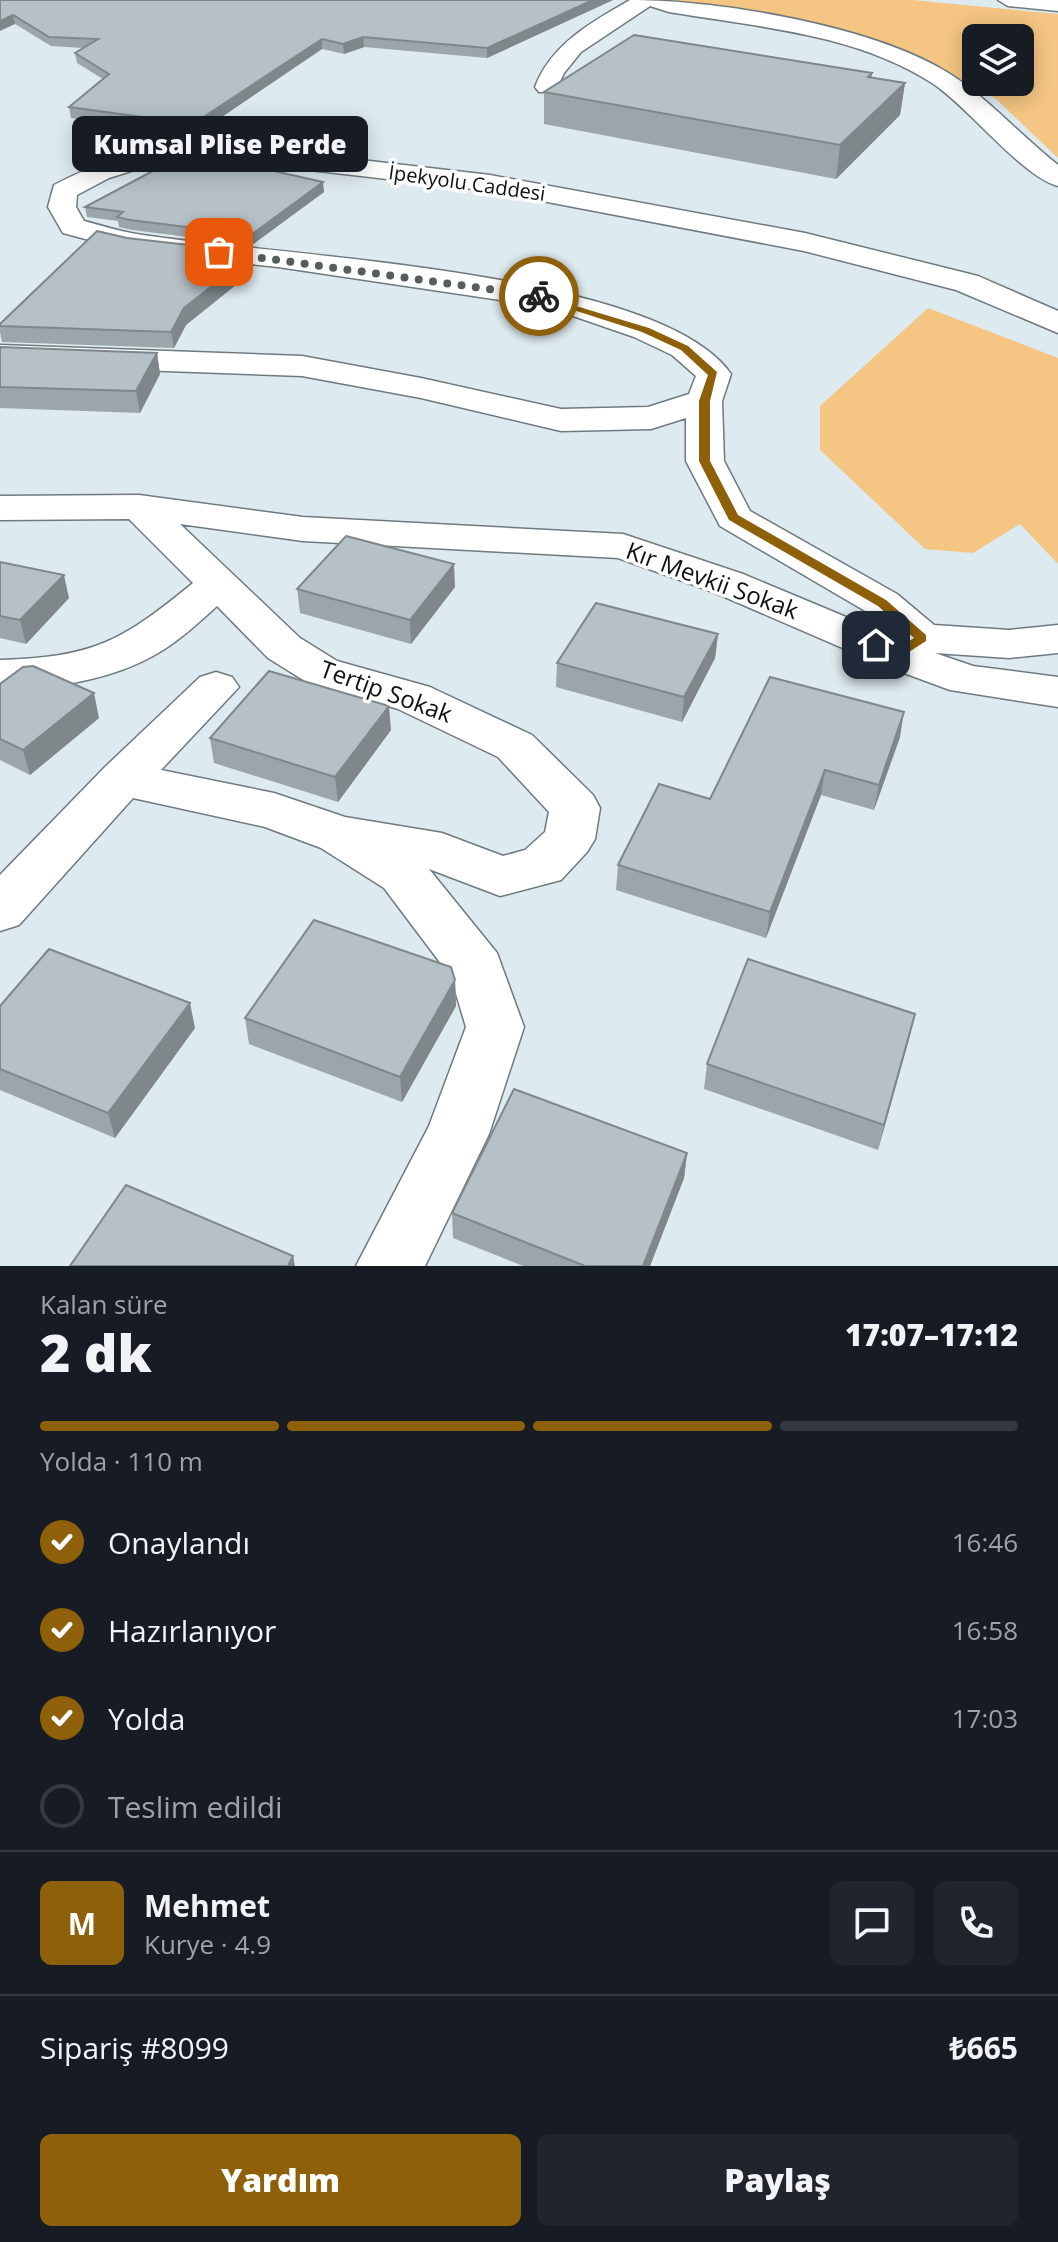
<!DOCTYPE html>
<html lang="tr">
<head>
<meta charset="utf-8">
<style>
  body { margin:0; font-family:"Open Sans",sans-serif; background:#20242c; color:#f1f3f6; height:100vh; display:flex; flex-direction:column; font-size:30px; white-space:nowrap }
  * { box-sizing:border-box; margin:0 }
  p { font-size:26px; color:#9ea1a6 }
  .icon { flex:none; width:44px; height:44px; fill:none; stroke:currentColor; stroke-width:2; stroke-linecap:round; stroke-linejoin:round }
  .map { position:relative; height:1266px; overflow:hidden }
  .details { display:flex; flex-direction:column; background:#171b24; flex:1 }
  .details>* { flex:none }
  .fabs { position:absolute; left:962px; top:24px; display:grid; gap:16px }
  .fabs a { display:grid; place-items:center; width:72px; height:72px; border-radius:12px; background:#171b24; box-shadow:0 4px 20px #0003; font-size:40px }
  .pin { position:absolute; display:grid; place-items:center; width:68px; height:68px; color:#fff; margin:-34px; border-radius:16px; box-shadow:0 4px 12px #0006 }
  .courier { position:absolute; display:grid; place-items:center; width:80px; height:80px; margin:-40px; border:6px solid #8e6009; border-radius:50%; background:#fff; color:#222; box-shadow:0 2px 10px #0007 }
  .bubble { position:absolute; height:56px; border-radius:12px; background:#171b24; box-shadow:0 4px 20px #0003; font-size:26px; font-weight:800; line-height:56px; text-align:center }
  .head em { font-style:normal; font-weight:800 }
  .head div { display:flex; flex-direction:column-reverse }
  .head { display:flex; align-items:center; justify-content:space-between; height:136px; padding:0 40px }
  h1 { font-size:52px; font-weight:800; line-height:60px }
  .bar { display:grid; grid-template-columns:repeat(4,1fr); gap:12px 8px; align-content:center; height:96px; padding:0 40px }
  .bar i { height:10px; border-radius:6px; background:#363941 }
  .bar .selected { background:#8e6009 }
  .bar p { grid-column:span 4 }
  .line { display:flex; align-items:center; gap:20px; padding:0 40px; border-top:2px solid #363941 }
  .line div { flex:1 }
  .round { display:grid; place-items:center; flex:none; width:84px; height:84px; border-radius:12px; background:#20242c }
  ol { padding:0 40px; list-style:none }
  li { display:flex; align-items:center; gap:24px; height:88px }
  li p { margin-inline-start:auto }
  li .icon { padding:8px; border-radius:50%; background:#8e6009; color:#fff; stroke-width:4 }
  li:last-child { color:#9ea1a6 }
  li i { width:44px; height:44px; border:4px solid #363941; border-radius:50% }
  .button { display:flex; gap:16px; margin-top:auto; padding:16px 40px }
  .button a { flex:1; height:92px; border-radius:12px; background:#8e6009; color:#fff; font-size:32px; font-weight:800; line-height:92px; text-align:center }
  .button a+a { background:#20242c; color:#f1f3f6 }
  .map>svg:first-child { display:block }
  .green { fill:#f4c583; fill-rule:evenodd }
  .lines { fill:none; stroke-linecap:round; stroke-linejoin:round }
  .minor-casing { stroke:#6e7a7f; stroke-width:3 }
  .minor { fill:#fff; fill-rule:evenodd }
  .wall { fill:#9ca6aa }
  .shaded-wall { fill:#7f878b }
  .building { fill:#b5c1c6; stroke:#7f878b; stroke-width:2 }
  .route { fill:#8e6009 }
  .done { stroke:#555d5f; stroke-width:8; stroke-dasharray:0 14.4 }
  .labels { text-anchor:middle; stroke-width:7; stroke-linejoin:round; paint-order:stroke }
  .far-street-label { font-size:20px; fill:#0c1112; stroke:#fff }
  .street-label { font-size:24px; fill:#0c1112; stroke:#fff }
</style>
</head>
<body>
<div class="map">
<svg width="1058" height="1266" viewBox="0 0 1058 1266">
  <rect width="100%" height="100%" fill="#ddeaef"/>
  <path class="green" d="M672,0H913L1058,14V158L996,99L922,57L853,35ZM976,38H1020V82H976Z
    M928,308L1058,358V564L1020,524L973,553L925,549L820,450V406Z"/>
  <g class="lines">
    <defs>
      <path id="minor" d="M630,0C719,0 875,26 950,74C989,99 1021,136 1058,165V186C1022,177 968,106 932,83C854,33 757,27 669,12L650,6L581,52L564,73L555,92H539L535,87C551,44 592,22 630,0Z
        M998,0H1058V11L1008,6Z
        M197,145L258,148L490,175L805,233L978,276L1058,311V333L956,290L804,251L490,191L258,164L197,161L147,166L109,178L77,195L76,207L84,221C100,225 115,230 131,233C261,256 657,267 731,374L722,401L724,461L750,511L897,594L934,625L1009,630L1058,625V653L1009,658L935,653L973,666L1058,677V707L950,690L882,665L713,592L618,558L303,541L180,524L300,638L337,661L430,687L532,735L593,795L600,808L595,839L587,852L561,880L500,896L429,869L497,953L524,1027L489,1134L425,1266H356L429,1126L466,1027L451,977L384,888L321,848L265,827L133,798L19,925L0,931V875L105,767L200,677L216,672L232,677L239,687L161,770L274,793L345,817L442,833L503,856L525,850L545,832L549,812L498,757L398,709L305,681L268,658L217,606C198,623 179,641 158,653C111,681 53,688 0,690V660C94,657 121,642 193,583L129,519L0,520V496L139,495L303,517L623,534L743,574L894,637L867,612L720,526L686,461V418L651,429L561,431L421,398L302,376L0,365V345L302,356L421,378L561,409L648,407L689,394L696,376L672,355L634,337L547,307L278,267L130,251L63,233L48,207L54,185C104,159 142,150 197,145Z"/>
    </defs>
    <use href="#minor" class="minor-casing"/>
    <use href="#minor" class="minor"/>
  </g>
  <path class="wall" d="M0,0H613L487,58L364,47L344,54L322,49L195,135L71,118L69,107L103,79L77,63L75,53L83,48L51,46L15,24Z
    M872,73V78L905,83L900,115L836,179L544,124V92Z
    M324,192L252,245L132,230L119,227L118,221L87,217L85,207Z
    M127,238L224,249L226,261L240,264L242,280L186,325L174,348L2,342L0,332V324Z
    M0,347L157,353L160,374L140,413L0,408Z
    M0,562L69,598L26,644L0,638Z
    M455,587L411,644L300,613L297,589Z
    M718,634L715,658L682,722L556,687L557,663Z
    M0,684L99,718L30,775L0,760Z
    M391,730L338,802L214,763L210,738Z
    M900,737L874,810L821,795L766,938L616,890L618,865L710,799Z
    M455,980L456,1006L402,1102L249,1044L245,1018Z
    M0,1006L195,1028L115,1138L0,1090Z
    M915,1014L878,1150L704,1089L707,1064Z
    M687,1153L684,1178L650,1266H523L453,1238L452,1213Z"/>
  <path class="shaded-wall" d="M593,0H613L487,58V48Z
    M13,15L15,24L0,31V21Z
    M363,37L364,47L344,54L343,44Z
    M322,39V49L195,135L193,124Z
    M905,83L900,115L836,179L840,145Z
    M323,182L324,192L252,245L251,235Z
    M224,249L226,264L210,258Z
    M240,264L242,280L186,325L174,348L171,332L184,308Z
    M157,353L160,374L140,413L136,391Z
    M454,564L455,587L411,644L410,620Z
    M64,575L69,598L26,644L20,620Z
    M718,634L715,658L682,722L684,697Z
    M94,693L99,718L30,775L23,750Z
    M389,706L391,730L338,802L335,777Z
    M904,712L900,737L874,810L879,785Z
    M825,770L821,795L766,938L770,912Z
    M455,980L456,1006L402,1102L400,1077Z
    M190,1003L195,1028L115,1138L108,1113Z
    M915,1014L909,1039L878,1150L884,1125Z
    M687,1153L684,1178L650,1266H643Z
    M293,1256L295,1266H288Z"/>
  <path class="building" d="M0,0H593L487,48L363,37L343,44L322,39L193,124L69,107L109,74L75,53L98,39L49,37L13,15L0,21Z
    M634,35L872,73L868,77L905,83L840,145L544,92Z
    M203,155L323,182L251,235L130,220L117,217L123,212L85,207L181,156Z
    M97,231L127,238L224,249L210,258L240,264L184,308L171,332L0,326V324Z
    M0,347L157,353L136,391L0,387Z
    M346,536L454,564L410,620L297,589Z
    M0,562L64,575L20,620L0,616Z
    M596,603L718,634L684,697L557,663Z
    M33,666L94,693L23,750L0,739V684L23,667Z
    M269,671L389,706L335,777L210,738Z
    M770,677L904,712L879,785L825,770L770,912L618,865L659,784L710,799Z
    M314,920L451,967L455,980L400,1077L245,1018Z
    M49,949L190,1003L108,1113L0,1069V1006Z
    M748,959L915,1014L884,1125L707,1064Z
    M514,1089L687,1153L643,1266H585L452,1213Z
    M126,1185L293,1256L288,1266H70Z"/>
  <path class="route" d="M536,294L649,328L688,346L717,372L710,401V461L738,515L886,600L926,635V641L898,659L871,648L869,645L876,641L897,649L914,638L878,606L729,520L699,461V401L708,375L681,350L642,332L536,298Z"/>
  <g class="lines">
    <path class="done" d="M219,252L539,296"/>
  </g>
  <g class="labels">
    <g class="far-street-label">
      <text transform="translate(467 183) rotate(8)" y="7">İpekyolu Caddesi</text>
    </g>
    <g class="street-label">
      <text transform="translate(712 581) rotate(20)" y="8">Kır Mevkii Sokak</text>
      <text transform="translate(386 692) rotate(20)" y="8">Tertip Sokak</text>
    </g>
  </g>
</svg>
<div class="fabs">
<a><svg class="icon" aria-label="layers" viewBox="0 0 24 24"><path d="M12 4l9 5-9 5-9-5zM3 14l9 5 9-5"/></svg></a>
</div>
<div class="pin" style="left:219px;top:252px;background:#ea580c"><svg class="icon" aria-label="bag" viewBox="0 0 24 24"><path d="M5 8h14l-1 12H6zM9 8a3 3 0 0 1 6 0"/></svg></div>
<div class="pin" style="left:876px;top:645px;background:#1f2937"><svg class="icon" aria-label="home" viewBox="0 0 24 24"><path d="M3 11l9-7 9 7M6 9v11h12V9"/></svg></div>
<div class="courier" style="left:539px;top:296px"><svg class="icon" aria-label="bike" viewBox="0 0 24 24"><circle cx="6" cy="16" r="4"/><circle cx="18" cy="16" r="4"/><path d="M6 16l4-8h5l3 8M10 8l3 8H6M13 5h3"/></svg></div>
<div class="bubble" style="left:72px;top:116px;width:296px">Kumsal Plise Perde</div>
</div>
<section class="details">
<div class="head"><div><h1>2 dk</h1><p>Kalan süre</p></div><em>17:07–17:12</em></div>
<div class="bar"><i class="selected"></i><i class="selected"></i><i class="selected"></i><i></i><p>Yolda · 110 m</p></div>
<ol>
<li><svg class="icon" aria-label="check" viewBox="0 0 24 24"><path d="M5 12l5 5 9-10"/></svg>Onaylandı<p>16:46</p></li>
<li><svg class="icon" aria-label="check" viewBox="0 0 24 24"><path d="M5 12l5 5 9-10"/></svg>Hazırlanıyor<p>16:58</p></li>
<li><svg class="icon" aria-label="check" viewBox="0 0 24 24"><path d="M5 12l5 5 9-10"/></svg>Yolda<p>17:03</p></li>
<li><i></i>Teslim edildi</li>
</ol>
<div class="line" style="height:144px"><b class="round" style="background:#8e6009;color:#fff">M</b><div><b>Mehmet</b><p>Kurye · 4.9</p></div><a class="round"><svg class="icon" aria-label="chat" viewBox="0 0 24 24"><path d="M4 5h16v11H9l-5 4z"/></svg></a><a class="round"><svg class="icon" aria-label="phone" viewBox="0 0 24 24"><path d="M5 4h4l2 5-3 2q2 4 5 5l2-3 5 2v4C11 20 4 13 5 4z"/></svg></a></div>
<div class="line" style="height:104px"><div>Sipariş #8099</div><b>₺665</b></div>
<div class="button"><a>Yardım</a><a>Paylaş</a></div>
</section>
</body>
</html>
